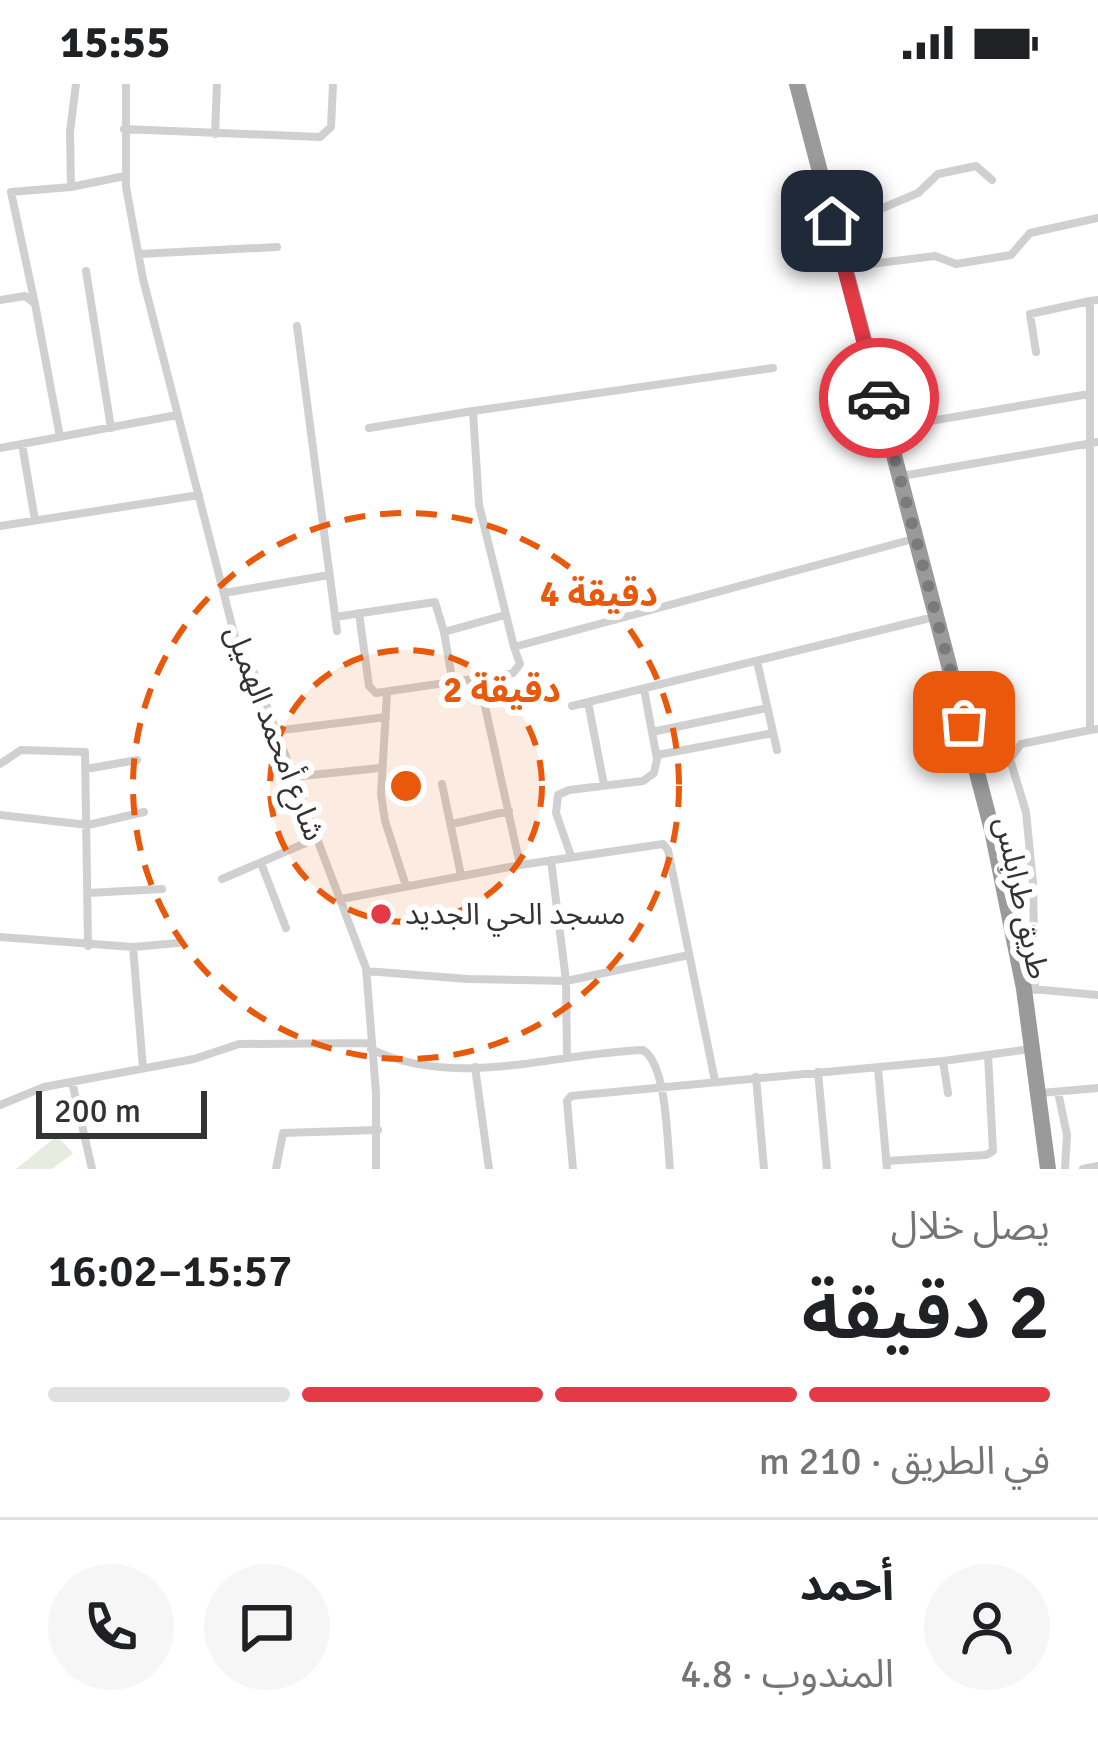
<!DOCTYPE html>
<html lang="ar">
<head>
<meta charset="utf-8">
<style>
  body { margin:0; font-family:Signika,"Noto Sans Arabic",sans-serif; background:#f6f6f6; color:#202124; direction:rtl; height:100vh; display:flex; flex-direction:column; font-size:45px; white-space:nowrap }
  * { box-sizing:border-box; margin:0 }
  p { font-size:39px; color:#757577 }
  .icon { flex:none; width:66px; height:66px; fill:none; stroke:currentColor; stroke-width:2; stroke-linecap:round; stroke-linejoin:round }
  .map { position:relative; height:1085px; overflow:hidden; direction:ltr }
  .panel { display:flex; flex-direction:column; background:#fff; flex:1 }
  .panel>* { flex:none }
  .scale { position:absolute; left:36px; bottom:30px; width:171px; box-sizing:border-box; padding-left:12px; border:6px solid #333; border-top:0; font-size:33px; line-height:42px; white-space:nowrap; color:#333; -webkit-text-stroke:9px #fff; paint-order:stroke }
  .pin { position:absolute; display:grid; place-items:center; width:102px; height:102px; color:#fff; margin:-51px; border-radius:24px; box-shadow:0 6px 18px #0006 }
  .courier { position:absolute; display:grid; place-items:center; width:120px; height:120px; margin:-60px; border:9px solid #e63946; border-radius:50%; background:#fff; color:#222; box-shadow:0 3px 15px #0007 }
  .headline em { font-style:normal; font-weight:600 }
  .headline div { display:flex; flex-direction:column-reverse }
  .headline { display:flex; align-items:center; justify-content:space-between; height:204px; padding:0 48px }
  h1 { font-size:78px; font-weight:600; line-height:90px }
  .bar { display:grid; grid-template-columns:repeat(4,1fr); gap:18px 12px; align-content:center; height:144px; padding:0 48px }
  .bar i { height:15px; border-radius:9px; background:#e0e0e0 }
  .bar .current { background:#e63946 }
  .bar p { grid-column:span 4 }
  .line { display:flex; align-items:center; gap:30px; padding:0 48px; border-top:3px solid #e0e0e0 }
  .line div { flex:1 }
  .round { display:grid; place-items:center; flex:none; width:126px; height:126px; border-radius:63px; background:#f6f6f6 }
  .status { display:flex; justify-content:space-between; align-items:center; height:84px; padding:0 60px; background:#fff; direction:ltr }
  .status svg { height:33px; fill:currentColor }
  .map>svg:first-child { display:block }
  .garden { fill:#e6ecdf }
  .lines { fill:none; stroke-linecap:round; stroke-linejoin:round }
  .street { stroke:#d0d0d0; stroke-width:8 }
  .highway { stroke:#9a9a9a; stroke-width:16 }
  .done { stroke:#7a7a7a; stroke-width:12; stroke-dasharray:0 21.6 }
  .route { stroke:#e63946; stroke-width:15 }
  .ring { fill:none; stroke:#e8590c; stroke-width:6; stroke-dasharray:21 15 }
  .poi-dot { fill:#e63946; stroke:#fff; stroke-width:4.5 }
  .labels { text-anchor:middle; stroke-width:12; stroke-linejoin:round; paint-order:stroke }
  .street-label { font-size:30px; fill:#333; stroke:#fff }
  .poi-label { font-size:30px; fill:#333; stroke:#fff; text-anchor:start }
  .centre { fill:#e8590c; stroke:#fff; stroke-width:6 }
  .ring-label { font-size:36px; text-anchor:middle; font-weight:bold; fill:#e8590c; stroke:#fff; stroke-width:12; stroke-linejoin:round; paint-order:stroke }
</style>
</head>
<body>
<div class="status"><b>15:55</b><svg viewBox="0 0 49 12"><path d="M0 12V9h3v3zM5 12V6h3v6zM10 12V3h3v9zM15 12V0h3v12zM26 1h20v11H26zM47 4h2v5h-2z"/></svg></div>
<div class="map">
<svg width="1098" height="1085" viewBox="0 0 1098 1085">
  <rect width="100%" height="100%" fill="#fff"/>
  <path class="garden" d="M57,1052L73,1069L52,1085H16Z"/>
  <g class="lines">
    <path class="street" d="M126,0V103L143,195L237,561L255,591L366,884L376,1009V1085
      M124,45L320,53L331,43L333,0
      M215,50L217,0
      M71,103L70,48L76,0
      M139,170L277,163
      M859,178L865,165L862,141L871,129L918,109L938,90L976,82L992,96
      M846,183L935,172L956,180L1011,171L1030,149L1098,134
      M86,187L111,344
      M0,216L25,212L35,220L60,353
      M1098,216L1090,217V646L1098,645
      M35,220L11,108L71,103L125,92
      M297,242L337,547
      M1036,268L1030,230L1090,217
      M773,284L473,327L479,421L514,563L906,457
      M369,344L473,327
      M889,344L1089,310
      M22,360L35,436
      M0,364L177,331
      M902,392L1098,358
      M0,442L199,411
      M224,509L329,491
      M359,529L369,602L376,609L513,589L520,580L514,563
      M335,533L435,518L444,548L453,600
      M444,548L505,531
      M757,577L777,666
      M479,595L520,781
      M387,609L381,710L385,737L406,802
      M588,618L604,701
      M572,622L926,535
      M275,647L386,633
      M652,648L767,624
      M657,671L773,649
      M0,680L21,666L85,668L88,862
      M86,685L137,676
      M292,693L380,684
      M442,700L461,791
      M0,731L88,741L144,728
      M452,740L509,727
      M571,772L556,729L558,711L569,706L643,697L654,689L657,675L644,605
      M551,776L566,897L567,974
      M261,779L286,844
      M222,795L315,755
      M88,809L162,805
      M341,815L520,781L663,760L668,766L715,997
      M0,853L133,863L178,859
      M133,863L143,984
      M366,887L468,895L566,897L689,871
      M1032,905L1098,911
      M1035,906L1033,799L1026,728L1010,675L1021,660L1090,646
      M371,965C455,1006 554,969 643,966C667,981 667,1056 670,1085
      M943,977L948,1009
      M475,983L489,1085
      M878,984L887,1085
      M818,988L827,1085
      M756,993L764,1085
      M72,998L92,1085
      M1058,1008L1067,1051L1065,1085
      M1041,1009L1098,1004
      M0,1021L44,1003L194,975L239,960L370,959
      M886,1077L986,1071L993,1067L988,971
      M276,1085L283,1049L378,1046
      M573,1085L567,1017L571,1012L943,977L1023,966
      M1083,1085L1098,1082"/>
    <path class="highway" d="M797,0L992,746L1024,905L1048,1085"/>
  </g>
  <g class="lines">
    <path class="done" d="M879,314L964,638"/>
    <path class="route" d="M832,137L879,314"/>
  </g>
  <circle cx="406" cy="702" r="136" fill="#e8590c" fill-opacity=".12"/>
  <g class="ring">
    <circle cx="406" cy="702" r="136"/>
    <circle cx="406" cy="702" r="273"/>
  </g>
  <circle class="poi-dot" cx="381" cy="830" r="12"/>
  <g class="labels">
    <g class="street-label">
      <text transform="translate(275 649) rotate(69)" y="10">شارع أمحمد الهميل</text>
      <text transform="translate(1022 814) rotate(78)" y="10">طريق طرابلس</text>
    </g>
    <g class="poi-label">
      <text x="405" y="840">مسجد الحي الجديد</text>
    </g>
  </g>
  <circle cx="406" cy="702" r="18" class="centre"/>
  <g class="ring-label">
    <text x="599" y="522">4 دقيقة</text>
    <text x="502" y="618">2 دقيقة</text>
  </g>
</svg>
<div class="scale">200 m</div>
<div class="pin" style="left:964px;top:638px;background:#ea580c"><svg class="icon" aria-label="bag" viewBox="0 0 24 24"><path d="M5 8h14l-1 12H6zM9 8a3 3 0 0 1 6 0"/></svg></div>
<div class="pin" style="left:832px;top:137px;background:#1f2937"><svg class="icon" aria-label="home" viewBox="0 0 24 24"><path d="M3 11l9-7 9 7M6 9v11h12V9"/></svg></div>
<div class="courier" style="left:879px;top:314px"><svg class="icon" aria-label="car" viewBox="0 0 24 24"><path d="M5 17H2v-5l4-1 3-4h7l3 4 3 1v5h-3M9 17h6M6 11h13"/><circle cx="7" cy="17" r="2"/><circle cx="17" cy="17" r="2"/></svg></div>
</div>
<section class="panel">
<div class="headline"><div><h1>2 دقيقة</h1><p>يصل خلال</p></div><em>15:57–16:02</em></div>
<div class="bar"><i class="current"></i><i class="current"></i><i class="current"></i><i></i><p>في الطريق · 210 m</p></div>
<div class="line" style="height:216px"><a class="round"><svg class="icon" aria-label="person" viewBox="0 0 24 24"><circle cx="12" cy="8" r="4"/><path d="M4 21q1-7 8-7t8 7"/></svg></a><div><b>أحمد</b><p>المندوب · 4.8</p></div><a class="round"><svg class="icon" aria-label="chat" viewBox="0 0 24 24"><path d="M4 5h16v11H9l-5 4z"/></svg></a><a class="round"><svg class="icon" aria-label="phone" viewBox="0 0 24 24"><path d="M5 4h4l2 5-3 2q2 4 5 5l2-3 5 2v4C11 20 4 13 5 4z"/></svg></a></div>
</section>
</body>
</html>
